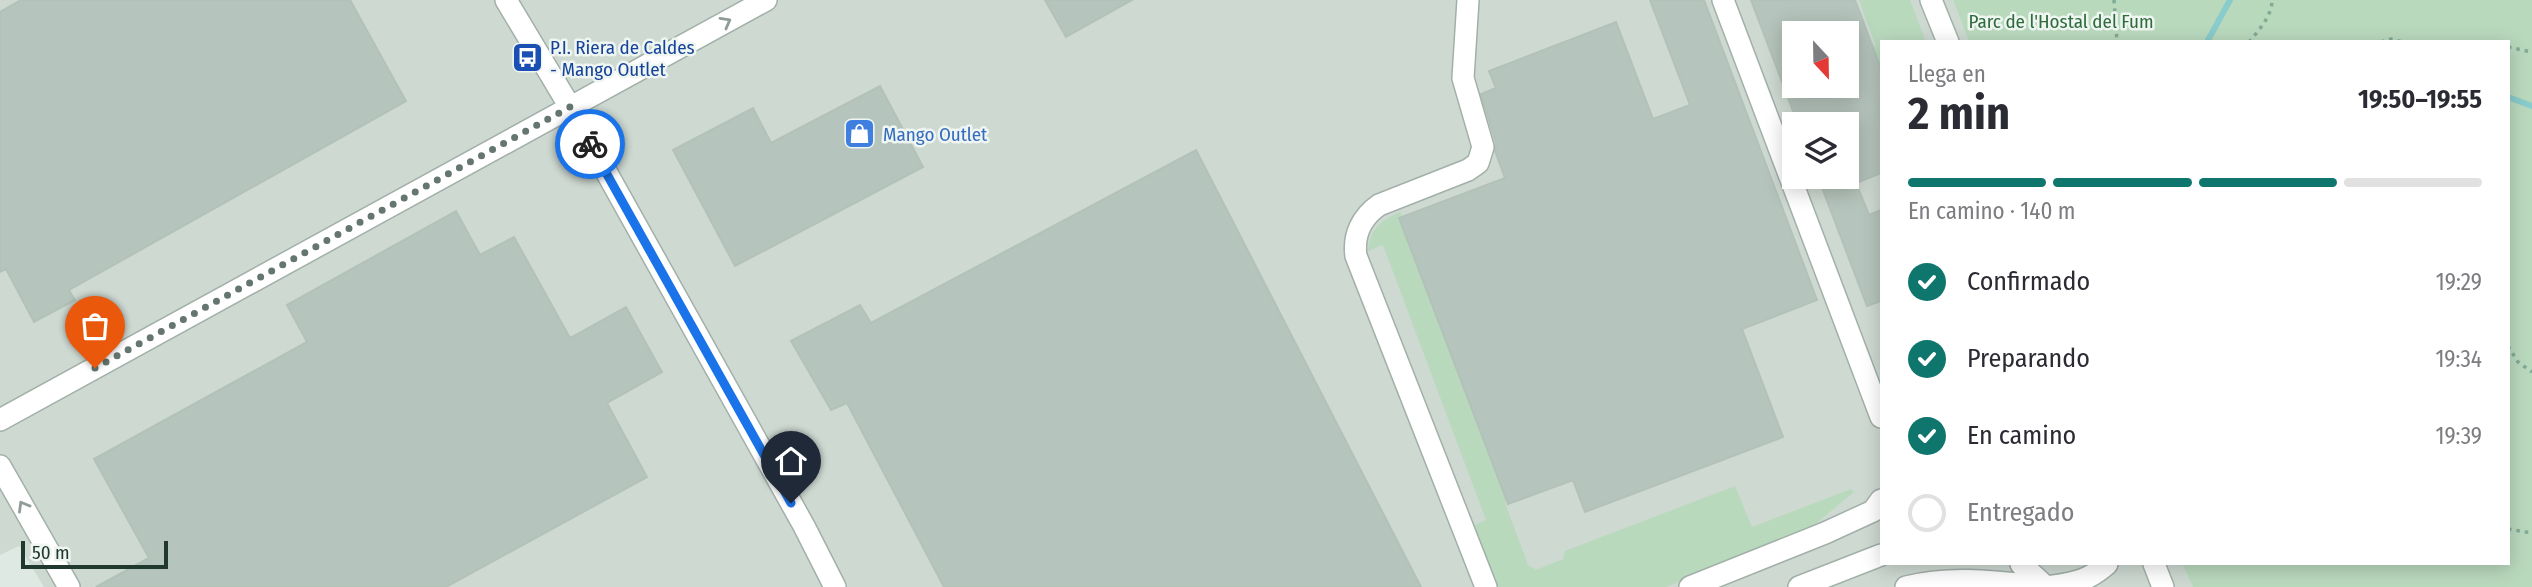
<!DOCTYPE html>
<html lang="es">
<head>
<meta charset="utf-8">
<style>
  body { margin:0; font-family:"Fira Sans Condensed",sans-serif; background:#f7f7f7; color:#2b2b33; height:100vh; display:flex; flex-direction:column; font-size:26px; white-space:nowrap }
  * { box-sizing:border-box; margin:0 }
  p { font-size:23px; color:#7c7c81 }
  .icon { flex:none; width:38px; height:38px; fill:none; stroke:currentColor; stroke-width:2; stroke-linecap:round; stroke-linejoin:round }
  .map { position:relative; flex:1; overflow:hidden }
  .panel { position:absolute; left:1880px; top:40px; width:630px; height:525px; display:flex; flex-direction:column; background:#fff; border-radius:0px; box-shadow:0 4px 18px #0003 }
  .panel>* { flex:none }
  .needle { width:46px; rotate:158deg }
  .controls { position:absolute; left:1782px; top:21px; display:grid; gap:14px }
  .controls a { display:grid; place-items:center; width:77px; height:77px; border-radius:0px; background:#fff; box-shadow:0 4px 18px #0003; font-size:35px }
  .scale { position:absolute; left:21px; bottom:18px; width:147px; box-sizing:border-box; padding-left:7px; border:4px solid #21382e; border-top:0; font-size:19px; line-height:24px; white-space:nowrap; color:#21382e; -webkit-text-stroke:5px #eff6f2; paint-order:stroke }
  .pin { position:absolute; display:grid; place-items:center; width:60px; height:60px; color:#fff; margin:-72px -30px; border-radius:50% 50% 50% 0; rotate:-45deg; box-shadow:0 0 7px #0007 }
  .pin .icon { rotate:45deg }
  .courier { position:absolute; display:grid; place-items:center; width:70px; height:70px; margin:-35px; border:5px solid #1a73e8; border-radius:50%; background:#fff; color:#222; box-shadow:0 2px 9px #0007 }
  .overview em { font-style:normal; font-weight:700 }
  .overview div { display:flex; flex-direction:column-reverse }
  .overview { display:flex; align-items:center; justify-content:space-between; height:119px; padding:0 28px }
  h1 { font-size:46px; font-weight:700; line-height:52px }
  .bar { display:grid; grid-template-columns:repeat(4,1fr); gap:10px 7px; align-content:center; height:84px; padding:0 28px }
  .bar i { height:9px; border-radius:5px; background:#e1e1e2 }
  .bar .on { background:#0f766e }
  .bar p { grid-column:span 4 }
  ol { padding:0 28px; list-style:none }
  li { display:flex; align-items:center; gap:21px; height:77px }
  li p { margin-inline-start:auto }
  li .icon { padding:7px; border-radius:50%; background:#0f766e; color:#fff; stroke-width:4 }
  li:last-child { color:#7c7c81 }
  li i { width:38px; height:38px; border:4px solid #e1e1e2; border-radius:50% }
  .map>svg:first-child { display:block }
  .built { fill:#ced9d2; fill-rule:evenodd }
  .green { fill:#b9d9bd }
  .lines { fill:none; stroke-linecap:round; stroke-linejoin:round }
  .stream { stroke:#8acbcb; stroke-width:6 }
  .building { fill:#b5c4bc; stroke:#b2c2b9; stroke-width:2; fill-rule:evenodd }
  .minor-casing { stroke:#a2b0a9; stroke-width:24 }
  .path { stroke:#82ab97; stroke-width:3.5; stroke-dasharray:3.5 5; stroke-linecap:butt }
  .minor { stroke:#fff; stroke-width:21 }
  .oneway { stroke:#909c96 }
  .done { stroke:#64766d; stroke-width:7; stroke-dasharray:0 12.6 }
  .route { stroke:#1a73e8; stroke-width:9 }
  .labels { text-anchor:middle; stroke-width:5; stroke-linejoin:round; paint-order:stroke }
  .park-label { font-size:19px; fill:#2f6c3c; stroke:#eff6f2 }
  .transit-label { font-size:19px; fill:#164399; stroke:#eff6f2; text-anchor:start }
  .shop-label { font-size:19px; fill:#366cbe; stroke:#eff6f2; text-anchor:start }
</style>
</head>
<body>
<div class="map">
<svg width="2532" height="587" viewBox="0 0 2532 587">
  <rect width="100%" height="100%" fill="#dfe9e3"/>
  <path class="built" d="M0,0H1953L1969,42H1881V564H2182L2193,587H44L19,546L0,555ZM1794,33H1846V86H1794ZM1794,124H1846V177H1794Z"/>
  <path class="green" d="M1859,0H1910L1926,42H1881V70L1846,84V58L1876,46Z
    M1953,0H2532V587H2193L2182,564H2508V42H1969Z
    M1400,212L1509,493L1505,503L1528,565L1536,570L1563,559L1565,551L1735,486L1752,527L1851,489L1854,492L1818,522L1786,541L1666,587H1497L1473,526L1486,520L1383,245L1368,251C1370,229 1381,220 1400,212Z"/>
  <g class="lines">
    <path class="stream" d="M2207,42L2230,0
      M2508,97L2532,106"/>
  </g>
  <path class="building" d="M21,0H350L406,101L69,290L75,300L34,322L6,269L0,272V12Z
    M1045,0H1132L1066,37Z
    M1650,0H1704L1817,300L1742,329L1783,437L1585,512L1573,480L1508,504L1399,218L1505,178L1495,151L1496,143L1481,94L1496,88L1489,71L1616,22L1653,119L1690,105Z
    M1751,0H1855L1881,69V173L1856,183L1869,215L1881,210V301L1867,306L1818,177H1846V124H1798ZM1794,33H1846V86H1794Z
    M880,86L923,167L735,266L673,150L753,108L771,143Z
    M1196,150L1421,587H944L847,403L831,410L791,341L860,305L871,323Z
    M456,211L480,255L514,237L570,338L626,307L662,372L607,403L647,477L446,587H96L149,558L94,459L307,342L287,305Z"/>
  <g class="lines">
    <defs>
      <path id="minor" d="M506,0L570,107L804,526L835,587
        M1468,0L1463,78L1483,147L1478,163L1468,170L1379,205C1362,217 1353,235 1356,256L1486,587
        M1723,0L1881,417
        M1931,0L1948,42
        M0,420L766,0
        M0,466L69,587
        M2021,564L2046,587
        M2154,564L2163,587
        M1690,587L1825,533L1873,511L1881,500
        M1799,587L1881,555
        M1906,587C1952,575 1999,582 2046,587
        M2047,587C2073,583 2087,582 2107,564"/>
    </defs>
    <use href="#minor" class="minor-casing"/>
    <path class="path" d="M2114,0L2117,42
      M2249,42C2259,30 2272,16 2272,0
      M2381,42L2391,39L2403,42
      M2508,47L2532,52
      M2508,346L2518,362L2532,372
      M2508,529L2532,533"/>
    <use href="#minor" class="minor"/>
  </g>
  <defs><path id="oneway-chevron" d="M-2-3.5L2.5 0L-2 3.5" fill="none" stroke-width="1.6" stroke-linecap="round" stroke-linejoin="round" transform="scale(1.75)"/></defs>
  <g class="oneway">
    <use href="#oneway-chevron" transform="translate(726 22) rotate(-29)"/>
    <use href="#oneway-chevron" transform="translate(23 506) rotate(-120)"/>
  </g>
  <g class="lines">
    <path class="done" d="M95,368L570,107L590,144"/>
    <path class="route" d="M590,144L791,503"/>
  </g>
  <defs>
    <symbol id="bus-square" viewBox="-11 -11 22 22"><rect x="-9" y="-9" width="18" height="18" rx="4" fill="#1a4fb4" stroke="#eff6f2"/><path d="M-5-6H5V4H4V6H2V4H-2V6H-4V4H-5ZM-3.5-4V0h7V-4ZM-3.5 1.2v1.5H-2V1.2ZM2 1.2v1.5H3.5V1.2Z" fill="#fff"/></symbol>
    <symbol id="shop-square" viewBox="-11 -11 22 22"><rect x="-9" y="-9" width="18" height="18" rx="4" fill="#3f7fe0" stroke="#eff6f2"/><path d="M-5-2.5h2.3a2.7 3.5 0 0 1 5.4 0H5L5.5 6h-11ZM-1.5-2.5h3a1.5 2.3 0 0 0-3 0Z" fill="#fff"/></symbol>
  </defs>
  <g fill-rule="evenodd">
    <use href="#bus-square" x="510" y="40" width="35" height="35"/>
    <use href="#shop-square" x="842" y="116" width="35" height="35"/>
  </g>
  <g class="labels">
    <g class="park-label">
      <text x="2061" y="28">Parc de l'Hostal del Fum</text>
    </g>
    <g class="transit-label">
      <text x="550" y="54">P.I. Riera de Caldes<tspan x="550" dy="22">- Mango Outlet</tspan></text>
    </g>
    <g class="shop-label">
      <text x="883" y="141">Mango Outlet</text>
    </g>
  </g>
</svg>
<div class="controls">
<a><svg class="needle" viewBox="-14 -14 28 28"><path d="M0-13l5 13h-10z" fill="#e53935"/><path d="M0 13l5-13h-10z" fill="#7c7c81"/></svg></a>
<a><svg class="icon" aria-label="layers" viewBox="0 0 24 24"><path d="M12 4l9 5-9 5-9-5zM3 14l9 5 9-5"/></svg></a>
</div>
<div class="scale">50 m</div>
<div class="pin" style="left:95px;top:368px;background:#ea580c"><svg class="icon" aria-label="bag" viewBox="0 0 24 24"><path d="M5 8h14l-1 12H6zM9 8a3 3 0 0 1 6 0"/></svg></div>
<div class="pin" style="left:791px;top:503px;background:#1f2937"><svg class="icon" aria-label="home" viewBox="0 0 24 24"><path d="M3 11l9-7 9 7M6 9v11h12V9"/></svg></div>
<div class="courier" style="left:590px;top:144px"><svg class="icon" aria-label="bike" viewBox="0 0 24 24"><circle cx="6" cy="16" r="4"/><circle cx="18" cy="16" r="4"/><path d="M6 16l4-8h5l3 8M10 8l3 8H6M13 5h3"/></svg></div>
<section class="panel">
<div class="overview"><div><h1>2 min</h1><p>Llega en</p></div><em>19:50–19:55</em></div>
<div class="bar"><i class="on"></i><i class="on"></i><i class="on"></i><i></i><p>En camino · 140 m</p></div>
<ol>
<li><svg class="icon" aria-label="check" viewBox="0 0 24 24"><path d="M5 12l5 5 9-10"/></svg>Confirmado<p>19:29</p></li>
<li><svg class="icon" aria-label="check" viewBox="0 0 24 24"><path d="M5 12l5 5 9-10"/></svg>Preparando<p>19:34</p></li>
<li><svg class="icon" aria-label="check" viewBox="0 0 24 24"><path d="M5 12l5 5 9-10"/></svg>En camino<p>19:39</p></li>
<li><i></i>Entregado</li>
</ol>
</section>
</div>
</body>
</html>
